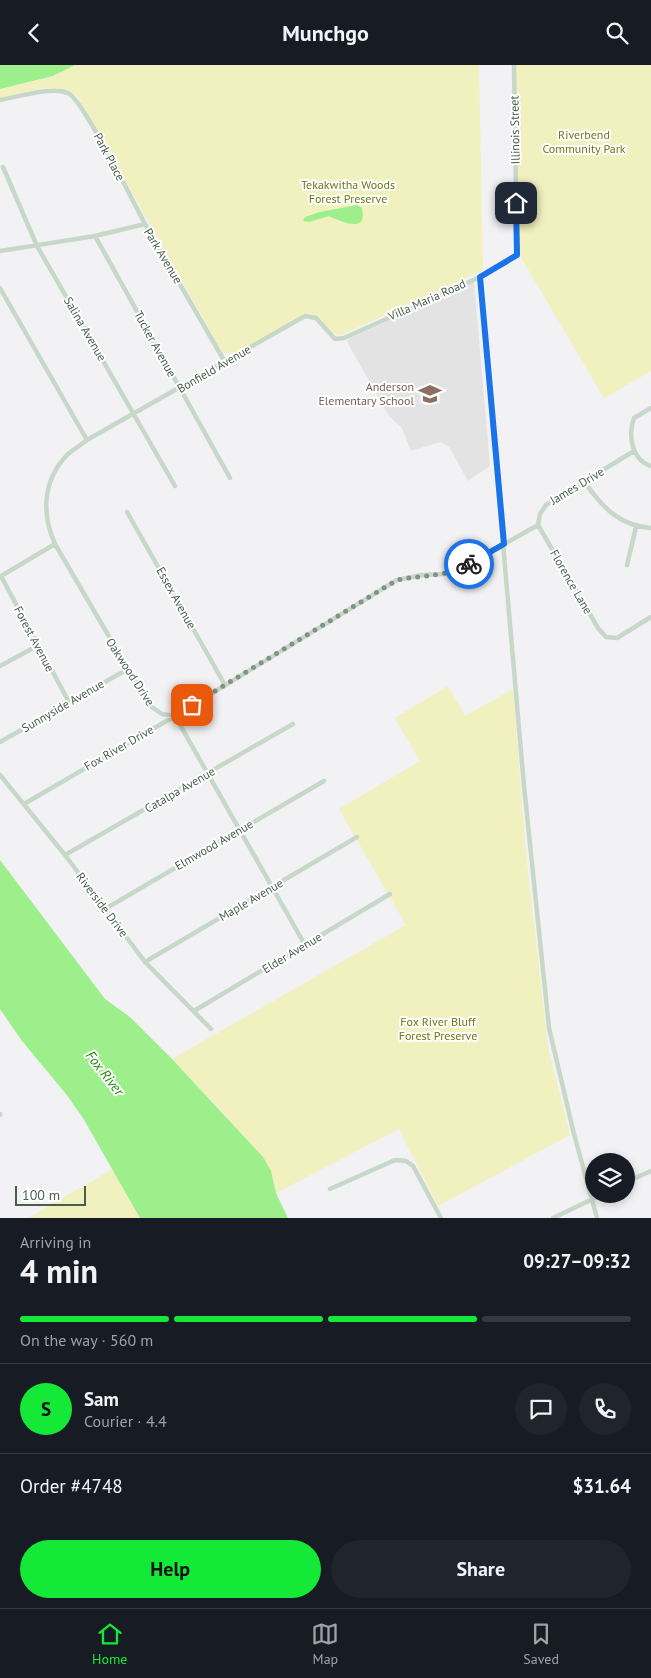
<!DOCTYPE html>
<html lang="en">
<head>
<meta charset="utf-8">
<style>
  body { margin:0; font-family:"PT Sans",sans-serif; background:#20242c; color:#f1f3f6; height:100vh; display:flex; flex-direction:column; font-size:19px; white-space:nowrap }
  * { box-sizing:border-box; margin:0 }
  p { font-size:16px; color:#9ea1a6 }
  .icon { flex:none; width:28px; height:28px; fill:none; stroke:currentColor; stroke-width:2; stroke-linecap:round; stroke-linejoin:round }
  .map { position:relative; height:1153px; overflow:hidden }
  .side { display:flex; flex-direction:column; background:#171b24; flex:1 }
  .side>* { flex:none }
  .tools { position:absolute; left:585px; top:1088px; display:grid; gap:10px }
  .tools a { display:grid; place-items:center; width:50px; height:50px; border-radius:50%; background:#171b24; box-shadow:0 2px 8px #0003; font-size:25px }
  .scale { position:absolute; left:15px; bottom:12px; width:71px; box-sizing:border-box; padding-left:5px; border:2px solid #485f4a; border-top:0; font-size:14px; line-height:18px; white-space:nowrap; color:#485f4a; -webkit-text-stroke:4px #fff; paint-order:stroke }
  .pin { position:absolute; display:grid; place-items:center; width:42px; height:42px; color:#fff; margin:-21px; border-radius:10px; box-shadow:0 2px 8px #0006 }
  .courier { position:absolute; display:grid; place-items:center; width:50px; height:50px; margin:-25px; border:4px solid #1a73e8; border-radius:50%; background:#fff; color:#222; box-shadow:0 1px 6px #0007 }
  .overview em { font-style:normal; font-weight:700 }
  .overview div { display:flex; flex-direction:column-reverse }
  .overview { display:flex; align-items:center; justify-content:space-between; height:85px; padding:0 20px }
  h1 { font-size:32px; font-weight:700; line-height:38px }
  .bar { display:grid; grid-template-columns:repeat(4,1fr); gap:8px 5px; align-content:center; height:60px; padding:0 20px }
  .bar i { height:6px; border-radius:4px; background:#363941 }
  .bar .selected { background:#15e938 }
  .bar p { grid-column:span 4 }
  .line { display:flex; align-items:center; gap:12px; padding:0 20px; border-top:1px solid #363941 }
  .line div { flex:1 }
  .round { display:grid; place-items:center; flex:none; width:52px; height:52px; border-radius:26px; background:#20242c }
  .button { display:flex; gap:10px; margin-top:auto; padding:10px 20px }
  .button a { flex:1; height:58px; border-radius:30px; background:#15e938; color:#111; font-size:20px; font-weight:700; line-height:58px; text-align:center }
  .button a+a { background:#20242c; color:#f1f3f6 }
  header { display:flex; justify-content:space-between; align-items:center; height:65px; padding:0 20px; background:#171b24; font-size:22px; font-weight:700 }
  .tab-bar { display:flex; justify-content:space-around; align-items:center; height:70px; border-top:1px solid #363941; background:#171b24; font-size:14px; color:#9ea1a6 }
  .tab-bar a { display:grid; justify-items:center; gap:2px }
  .tab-bar .selected { color:#15e938 }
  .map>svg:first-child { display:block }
  .education { fill:#e3e3e4 }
  .green { fill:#f1f0bf }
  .water { fill:#9def8b }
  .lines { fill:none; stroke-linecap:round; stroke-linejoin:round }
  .minor { stroke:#c7d8c8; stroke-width:4.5 }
  .done { stroke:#849285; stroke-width:5; stroke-dasharray:0 9 }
  .route { stroke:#1a73e8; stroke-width:6 }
  .labels { text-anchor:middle; stroke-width:4; stroke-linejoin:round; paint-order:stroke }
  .street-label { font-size:12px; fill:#485f4a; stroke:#fff }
  .park-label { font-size:12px; fill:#6e7815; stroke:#fff }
  .education-label { font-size:12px; fill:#785e54; stroke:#fff; text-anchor:end }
  .water-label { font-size:14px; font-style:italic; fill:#22890b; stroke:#fff }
</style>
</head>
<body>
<header><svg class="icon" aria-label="back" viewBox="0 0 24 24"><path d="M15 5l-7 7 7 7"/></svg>Munchgo<svg class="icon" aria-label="search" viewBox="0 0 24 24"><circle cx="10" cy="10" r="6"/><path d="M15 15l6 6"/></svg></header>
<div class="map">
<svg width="651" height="1153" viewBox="0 0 651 1153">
  <rect width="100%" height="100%" fill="#f2f1f3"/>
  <path class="education" d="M474,217L490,401L468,416L449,382L441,377L411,386L402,363L389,351L346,275Z"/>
  <path class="green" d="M75,0H479L483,205L339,271C326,265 322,251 308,248L234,289L223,288L78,32C56,14 25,28 0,33V24L54,11Z
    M515,0H651V306L604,333L519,189Z
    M448,621L465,651L513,624L526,789L548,982L570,1070L438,1141L399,1064L276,1128L271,1106L225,1050L172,994L406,860L339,744L420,696L395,653Z
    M113,1104L140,1153H28Z"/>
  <path class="water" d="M0,0H75L53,11L0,24Z
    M357,140L362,143C368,170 340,156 329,151L309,157L303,156L305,152L320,147Z
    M0,795L105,934L130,952L172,994L263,1092L271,1106L276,1128L288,1153H140L83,1053L66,1029L22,976L0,944Z"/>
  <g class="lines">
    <path class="minor" d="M0,35C17,32 52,21 68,28C83,34 134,139 145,159
      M3,102L37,181L175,421
      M95,171L230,413
      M0,186L95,171L145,159L225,297
      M480,212L524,721L549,963L574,1069L597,1153
      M0,223L87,375
      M651,343L634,353C628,369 631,395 651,401
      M584,416C601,441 619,461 651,463
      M127,447L225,620
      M538,460L598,563L606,572L617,573L651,552
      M55,479L1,511L69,637
      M627,500L636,462
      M0,601L37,581
      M0,677L126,605
      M0,710L65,790L145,897L211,964
      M24,739L175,651L397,515L422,510L445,509L460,504L538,460L540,449L546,440L634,386
      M65,790L293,659
      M105,844L324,716
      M305,880L175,651L162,649L149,640L55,479C41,448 43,414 68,389C74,384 81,380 87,375L305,251L316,253L335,274L344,273L480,212L517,190L514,0
      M145,897L357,772
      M194,946L390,829
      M0,1049V1050
      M626,1117L651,1106
      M330,1124L395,1095L406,1096L413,1101L441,1153
      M553,1153L603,1129"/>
  </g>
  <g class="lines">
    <path class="done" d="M192,640L397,515C422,510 447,512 469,499"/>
    <path class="route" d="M469,499L504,479L480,212L517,190L516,138"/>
  </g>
  <defs>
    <symbol id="school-bare" viewBox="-9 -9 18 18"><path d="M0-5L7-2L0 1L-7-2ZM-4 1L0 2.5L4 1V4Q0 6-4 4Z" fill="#8d6e63" stroke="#fff" stroke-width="2.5" paint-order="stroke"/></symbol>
  </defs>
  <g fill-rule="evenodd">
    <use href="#school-bare" x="414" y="313" width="32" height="32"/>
  </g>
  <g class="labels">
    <g class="street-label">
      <text transform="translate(515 65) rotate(-91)" y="4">Illinois Street</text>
      <text transform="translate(109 92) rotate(62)" y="4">Park Place</text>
      <text transform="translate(163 191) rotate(59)" y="4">Park Avenue</text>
      <text transform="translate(427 235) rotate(-24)" y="4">Villa Maria Road</text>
      <text transform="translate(85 264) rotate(60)" y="4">Salina Avenue</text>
      <text transform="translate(155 279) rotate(61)" y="4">Tucker Avenue</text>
      <text transform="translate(214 304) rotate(-30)" y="4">Bonfield Avenue</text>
      <text transform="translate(577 421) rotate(-31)" y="4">James Drive</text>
      <text transform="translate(571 517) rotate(60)" y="4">Florence Lane</text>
      <text transform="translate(176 533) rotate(61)" y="4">Essex Avenue</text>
      <text transform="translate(34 574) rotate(62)" y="4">Forest Avenue</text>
      <text transform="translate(130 607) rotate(57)" y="4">Oakwood Drive</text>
      <text transform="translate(63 641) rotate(-30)" y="4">Sunnyside Avenue</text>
      <text transform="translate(119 683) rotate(-30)" y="4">Fox River Drive</text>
      <text transform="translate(180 725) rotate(-30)" y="4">Catalpa Avenue</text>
      <text transform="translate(214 780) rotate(-30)" y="4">Elmwood Avenue</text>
      <text transform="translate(251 835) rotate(-30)" y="4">Maple Avenue</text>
      <text transform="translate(102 840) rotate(53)" y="4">Riverside Drive</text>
      <text transform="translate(292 888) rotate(-31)" y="4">Elder Avenue</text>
    </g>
    <g class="park-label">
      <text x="584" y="74">Riverbend<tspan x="584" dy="14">Community Park</tspan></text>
      <text x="348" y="124">Tekakwitha Woods<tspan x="348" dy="14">Forest Preserve</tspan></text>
      <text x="438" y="961">Fox River Bluff<tspan x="438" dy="14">Forest Preserve</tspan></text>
    </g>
    <g class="education-label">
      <text x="414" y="326">Anderson<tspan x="414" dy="14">Elementary School</tspan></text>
    </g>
    <g class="water-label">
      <text transform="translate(105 1008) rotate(52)" y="5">Fox River</text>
    </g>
  </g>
</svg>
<div class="tools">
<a><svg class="icon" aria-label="layers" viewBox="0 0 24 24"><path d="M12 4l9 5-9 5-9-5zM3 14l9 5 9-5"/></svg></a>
</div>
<div class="scale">100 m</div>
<div class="pin" style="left:192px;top:640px;background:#ea580c"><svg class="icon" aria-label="bag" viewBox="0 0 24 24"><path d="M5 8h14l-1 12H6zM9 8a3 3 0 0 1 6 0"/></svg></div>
<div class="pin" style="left:516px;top:138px;background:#1f2937"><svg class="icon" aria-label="home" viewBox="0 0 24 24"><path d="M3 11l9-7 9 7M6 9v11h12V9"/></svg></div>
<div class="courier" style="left:469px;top:499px"><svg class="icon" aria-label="bike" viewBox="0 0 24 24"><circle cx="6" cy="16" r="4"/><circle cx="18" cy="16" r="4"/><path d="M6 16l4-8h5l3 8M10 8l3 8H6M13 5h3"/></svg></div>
</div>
<section class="side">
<div class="overview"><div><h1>4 min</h1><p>Arriving in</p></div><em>09:27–09:32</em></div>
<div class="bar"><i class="selected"></i><i class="selected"></i><i class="selected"></i><i></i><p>On the way · 560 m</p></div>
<div class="line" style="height:90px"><b class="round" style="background:#15e938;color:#111">S</b><div><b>Sam</b><p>Courier · 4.4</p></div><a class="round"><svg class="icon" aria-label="chat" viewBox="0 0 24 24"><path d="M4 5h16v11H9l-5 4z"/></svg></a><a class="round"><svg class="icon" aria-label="phone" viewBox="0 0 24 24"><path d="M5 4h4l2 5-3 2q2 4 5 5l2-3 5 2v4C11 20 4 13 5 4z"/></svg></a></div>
<div class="line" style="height:65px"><div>Order #4748</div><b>$31.64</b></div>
<div class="button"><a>Help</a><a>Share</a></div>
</section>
<nav class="tab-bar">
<a class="selected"><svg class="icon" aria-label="home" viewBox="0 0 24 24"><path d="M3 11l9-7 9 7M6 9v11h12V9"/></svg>Home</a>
<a><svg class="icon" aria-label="map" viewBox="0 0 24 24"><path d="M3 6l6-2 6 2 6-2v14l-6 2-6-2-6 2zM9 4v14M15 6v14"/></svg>Map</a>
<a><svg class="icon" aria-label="saved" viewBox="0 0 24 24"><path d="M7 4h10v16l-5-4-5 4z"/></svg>Saved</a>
</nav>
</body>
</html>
